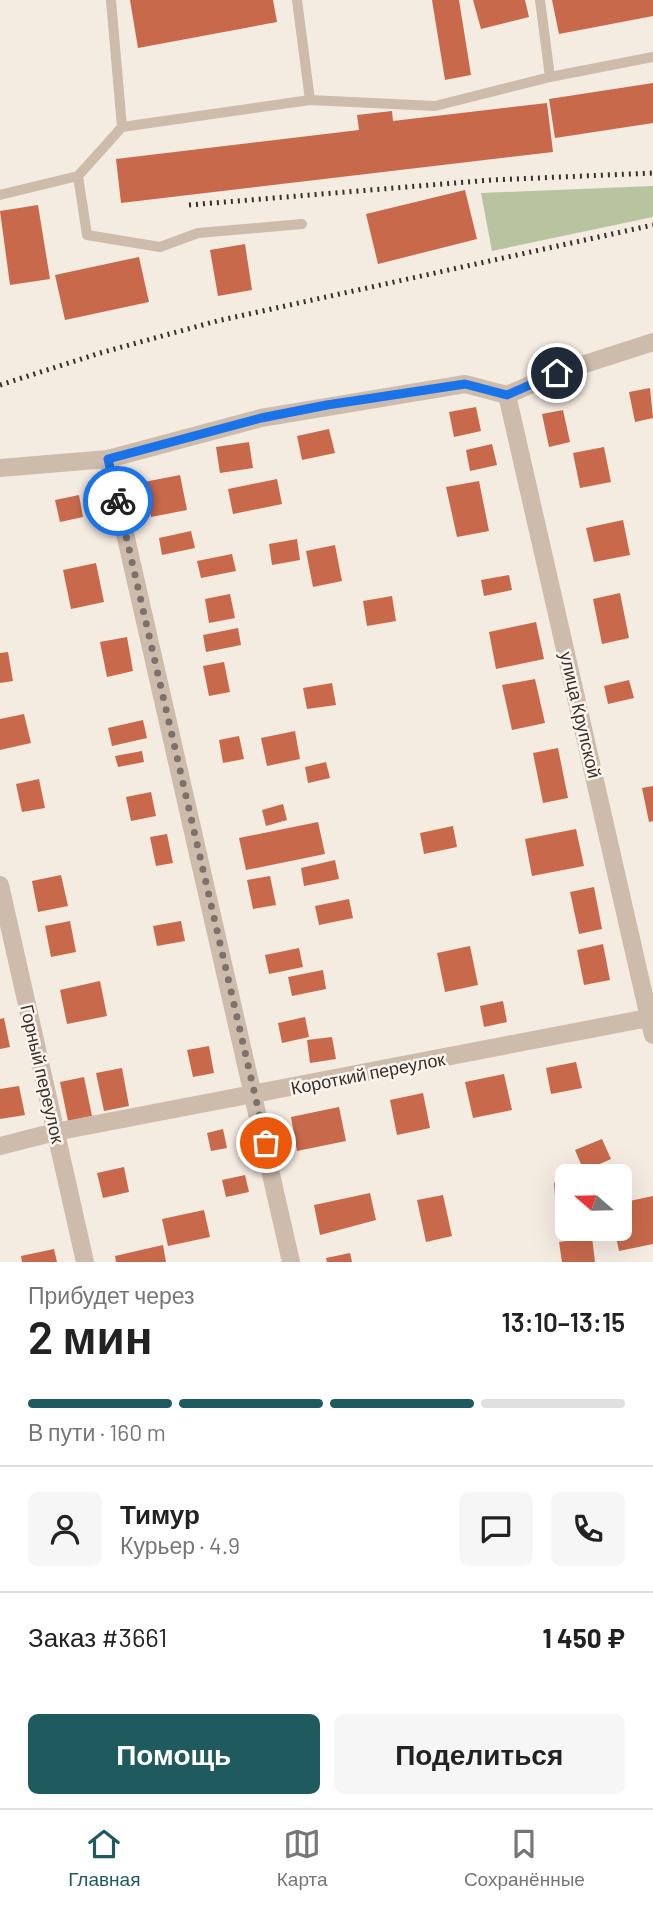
<!DOCTYPE html>
<html lang="ru">
<head>
<meta charset="utf-8">
<style>
  body { margin:0; font-family:Barlow,sans-serif; background:#f6f6f6; color:#222; height:100vh; display:flex; flex-direction:column; font-size:26px; white-space:nowrap }
  * { box-sizing:border-box; margin:0 }
  p { font-size:23px; color:#767676 }
  .icon { flex:none; width:38px; height:38px; fill:none; stroke:currentColor; stroke-width:2; stroke-linecap:round; stroke-linejoin:round }
  .map { position:relative; height:1262px; overflow:hidden }
  .details { display:flex; flex-direction:column; background:#fff; flex:1 }
  .details>* { flex:none }
  .needle { width:46px; rotate:290deg }
  .fabs { position:absolute; left:555px; top:1164px; display:grid; gap:14px }
  .fabs a { display:grid; place-items:center; width:77px; height:77px; border-radius:10px; background:#fff; box-shadow:0 7px 28px #0002; font-size:35px }
  .pin { position:absolute; display:grid; place-items:center; width:60px; height:60px; color:#fff; margin:-30px; border:4px solid #fff; border-radius:50%; box-shadow:0 2px 7px #0007 }
  .courier { position:absolute; display:grid; place-items:center; width:70px; height:70px; margin:-35px; border:5px solid #1a73e8; border-radius:50%; background:#fff; color:#222; box-shadow:0 2px 9px #0007 }
  .head em { font-style:normal; font-weight:600 }
  .head div { display:flex; flex-direction:column-reverse }
  .head { display:flex; align-items:center; justify-content:space-between; height:119px; padding:0 28px }
  h1 { font-size:46px; font-weight:600; line-height:52px }
  .bar { display:grid; grid-template-columns:repeat(4,1fr); gap:10px 7px; align-content:center; height:84px; padding:0 28px }
  .bar i { height:9px; border-radius:5px; background:#e0e0e0 }
  .bar .selected { background:#1f5a5e }
  .bar p { grid-column:span 4 }
  .line { display:flex; align-items:center; gap:18px; padding:0 28px; border-top:2px solid #e0e0e0 }
  .line div { flex:1 }
  .round { display:grid; place-items:center; flex:none; width:74px; height:74px; border-radius:10px; background:#f6f6f6 }
  .button { display:flex; gap:14px; margin-top:auto; padding:14px 28px }
  .button a { flex:1; height:80px; border-radius:10px; background:#1f5a5e; color:#fff; font-size:28px; font-weight:600; line-height:80px; text-align:center }
  .button a+a { background:#f6f6f6; color:#222 }
  .tab-bar { display:flex; justify-content:space-around; align-items:center; height:98px; border-top:2px solid #e0e0e0; background:#fff; font-size:19px; color:#767676 }
  .tab-bar a { display:grid; justify-items:center; gap:4px }
  .tab-bar .selected { color:#1f5a5e }
  .map>svg:first-child { display:block }
  .green { fill:#b8c4a0 }
  .building { fill:#c8694b }
  .lines { fill:none; stroke-linecap:round; stroke-linejoin:round }
  .lane { stroke:#cdbbac; stroke-width:10 }
  .street { stroke:#cdbbac; stroke-width:18 }
  .rail { stroke:#3b302b; stroke-width:5; stroke-dasharray:2 5; stroke-linecap:butt }
  .done { stroke:#7c716b; stroke-width:7; stroke-dasharray:0 12.6 }
  .route { stroke:#1a73e8; stroke-width:9 }
  .labels { text-anchor:middle; stroke-width:5; stroke-linejoin:round; paint-order:stroke }
  .street-label { font-size:18px; fill:#3b302b; stroke:#fbf5ee }
</style>
</head>
<body>
<div class="map">
<svg width="653" height="1262" viewBox="0 0 653 1262">
  <rect width="100%" height="100%" fill="#f4ebe1"/>
  <path class="green" d="M653,186V217L492,251L481,193Z"/>
  <path class="building" d="M130,0H273L277,22L138,48Z
    M432,0H459L471,75L445,80Z
    M473,0H525L529,17L481,29Z
    M552,0H653V16L559,34Z
    M653,83V123L555,138L549,99Z
    M547,103L553,152L121,203L116,159L359,130L357,115L392,111L393,121Z
    M465,190L477,239L378,264L366,214Z
    M38,205L50,279L10,285L0,211Z
    M245,244L252,290L218,296L210,250Z
    M139,257L149,302L65,320L55,275Z
    M650,388L653,418L635,422L629,392Z
    M476,407L481,431L454,437L449,412Z
    M563,410L570,442L549,447L542,414Z
    M329,429L335,453L302,460L297,436Z
    M249,442L253,468L220,473L216,447Z
    M492,444L497,465L470,471L466,450Z
    M604,447L611,482L580,488L573,453Z
    M180,475L187,510L151,517L144,482Z
    M277,479L282,504L233,514L228,489Z
    M479,481L489,531L457,537L446,487Z
    M79,495L83,517L60,522L55,500Z
    M623,520L630,555L594,562L586,528Z
    M191,531L195,548L162,555L159,538Z
    M297,539L300,560L272,565L269,544Z
    M335,545L342,581L313,587L306,551Z
    M232,554L236,571L201,578L197,561Z
    M96,563L104,602L71,609L63,570Z
    M509,575L512,590L484,596L481,580Z
    M620,593L629,638L602,644L593,599Z
    M230,594L235,618L209,623L205,599Z
    M392,596L396,621L367,626L363,601Z
    M536,622L544,659L496,669L489,632Z
    M238,628L241,645L206,652L203,635Z
    M127,637L133,671L107,677L100,642Z
    M8,652L13,681L0,683V653Z
    M224,662L230,692L209,696L203,666Z
    M535,679L545,723L512,730L502,685Z
    M629,680L634,698L608,704L604,686Z
    M332,683L336,705L307,709L303,688Z
    M24,714L31,743L0,750V719Z
    M143,720L147,738L112,746L108,728Z
    M295,731L300,759L267,766L261,738Z
    M239,736L244,759L223,763L219,740Z
    M558,748L568,798L543,803L533,753Z
    M142,751L144,762L118,767L115,756Z
    M326,762L330,778L308,783L305,767Z
    M39,779L45,808L22,812L16,784Z
    M653,786V821L649,822L642,788Z
    M151,792L156,816L131,821L126,797Z
    M283,804L287,820L266,826L262,810Z
    M318,822L325,854L246,870L239,838Z
    M453,826L457,847L424,854L420,833Z
    M576,829L584,866L532,876L525,839Z
    M167,834L173,863L156,866L150,837Z
    M335,860L339,879L304,886L301,868Z
    M61,875L68,906L38,912L32,881Z
    M270,876L276,905L253,909L247,880Z
    M594,887L602,929L579,934L570,892Z
    M349,899L353,918L319,925L315,906Z
    M70,921L76,952L51,957L45,926Z
    M181,921L185,941L157,946L153,926Z
    M603,944L610,980L584,985L577,950Z
    M470,946L478,985L445,992L437,953Z
    M299,948L303,967L269,974L265,955Z
    M323,970L326,989L292,996L288,977Z
    M100,981L107,1016L67,1024L60,990Z
    M503,1001L507,1022L484,1027L480,1006Z
    M305,1017L309,1037L282,1043L278,1023Z
    M4,1018L10,1047L0,1049V1019Z
    M332,1037L336,1059L310,1063L307,1040Z
    M209,1046L214,1073L193,1077L187,1050Z
    M576,1062L582,1088L551,1094L546,1068Z
    M122,1068L129,1106L104,1111L96,1073Z
    M504,1074L512,1110L473,1118L465,1082Z
    M84,1077L92,1116L68,1121L60,1082Z
    M19,1086L25,1115L0,1119V1089Z
    M423,1093L430,1128L397,1135L390,1100Z
    M339,1107L346,1141L297,1151L291,1117Z
    M223,1129L227,1148L211,1151L207,1133Z
    M602,1139L611,1159L584,1171L575,1150Z
    M124,1167L129,1192L103,1198L97,1173Z
    M245,1175L249,1192L226,1197L222,1180Z
    M567,1182V1208L556,1209L554,1183Z
    M370,1193L376,1220L320,1235L314,1205Z
    M443,1195L452,1236L426,1242L417,1200Z
    M653,1196V1244L619,1251L614,1228H620V1203Z
    M204,1210L210,1237L168,1246L162,1219Z
    M592,1237L595,1262H562L559,1242Z
    M163,1245L166,1262H116L115,1256Z
    M54,1249L57,1262H22L21,1256Z
    M350,1253L352,1262H327L326,1258Z"/>
  <g class="lines">
    <path class="lane" d="M111,0L122,127
      M297,0L310,100
      M540,0L550,77
      M78,176L87,235L160,247L198,233L302,224
      M0,195L78,176L122,127L310,100L435,106L550,77L653,57"/>
    <path class="street" d="M507,395L653,1035
      M108,459L291,1262
      M0,468L108,459L261,418L465,384L507,395L557,373L653,342
      M0,885L85,1262
      M0,1146L55,1132L653,1017"/>
    <path class="rail" d="M189,205L491,180L653,173
      M0,385L100,353L217,321L653,225"/>
  </g>
  <g class="lines">
    <path class="done" d="M118,501L266,1143"/>
    <path class="route" d="M118,501L108,459L261,418L327,405L465,384L507,395L557,373"/>
  </g>
  <g class="labels">
    <g class="street-label">
      <text transform="translate(580 715) rotate(77)" y="6">улица Крупской</text>
      <text transform="translate(42 1074) rotate(77)" y="6">Горный переулок</text>
      <text transform="translate(368 1074) rotate(-11)" y="6">Короткий переулок</text>
    </g>
  </g>
</svg>
<div class="fabs">
<a><svg class="needle" viewBox="-14 -14 28 28"><path d="M0-13l5 13h-10z" fill="#e53935"/><path d="M0 13l5-13h-10z" fill="#767676"/></svg></a>
</div>
<div class="pin" style="left:266px;top:1143px;background:#ea580c"><svg class="icon" aria-label="bag" viewBox="0 0 24 24"><path d="M5 8h14l-1 12H6zM9 8a3 3 0 0 1 6 0"/></svg></div>
<div class="pin" style="left:557px;top:373px;background:#1f2937"><svg class="icon" aria-label="home" viewBox="0 0 24 24"><path d="M3 11l9-7 9 7M6 9v11h12V9"/></svg></div>
<div class="courier" style="left:118px;top:501px"><svg class="icon" aria-label="bike" viewBox="0 0 24 24"><circle cx="6" cy="16" r="4"/><circle cx="18" cy="16" r="4"/><path d="M6 16l4-8h5l3 8M10 8l3 8H6M13 5h3"/></svg></div>
</div>
<section class="details">
<div class="head"><div><h1>2 мин</h1><p>Прибудет через</p></div><em>13:10–13:15</em></div>
<div class="bar"><i class="selected"></i><i class="selected"></i><i class="selected"></i><i></i><p>В пути · 160 m</p></div>
<div class="line" style="height:126px"><a class="round"><svg class="icon" aria-label="person" viewBox="0 0 24 24"><circle cx="12" cy="8" r="4"/><path d="M4 21q1-7 8-7t8 7"/></svg></a><div><b>Тимур</b><p>Курьер · 4.9</p></div><a class="round"><svg class="icon" aria-label="chat" viewBox="0 0 24 24"><path d="M4 5h16v11H9l-5 4z"/></svg></a><a class="round"><svg class="icon" aria-label="phone" viewBox="0 0 24 24"><path d="M5 4h4l2 5-3 2q2 4 5 5l2-3 5 2v4C11 20 4 13 5 4z"/></svg></a></div>
<div class="line" style="height:91px"><div>Заказ #3661</div><b>1 450 ₽</b></div>
<div class="button"><a>Помощь</a><a>Поделиться</a></div>
</section>
<nav class="tab-bar">
<a class="selected"><svg class="icon" aria-label="home" viewBox="0 0 24 24"><path d="M3 11l9-7 9 7M6 9v11h12V9"/></svg>Главная</a>
<a><svg class="icon" aria-label="map" viewBox="0 0 24 24"><path d="M3 6l6-2 6 2 6-2v14l-6 2-6-2-6 2zM9 4v14M15 6v14"/></svg>Карта</a>
<a><svg class="icon" aria-label="saved" viewBox="0 0 24 24"><path d="M7 4h10v16l-5-4-5 4z"/></svg>Сохранённые</a>
</nav>
</body>
</html>
